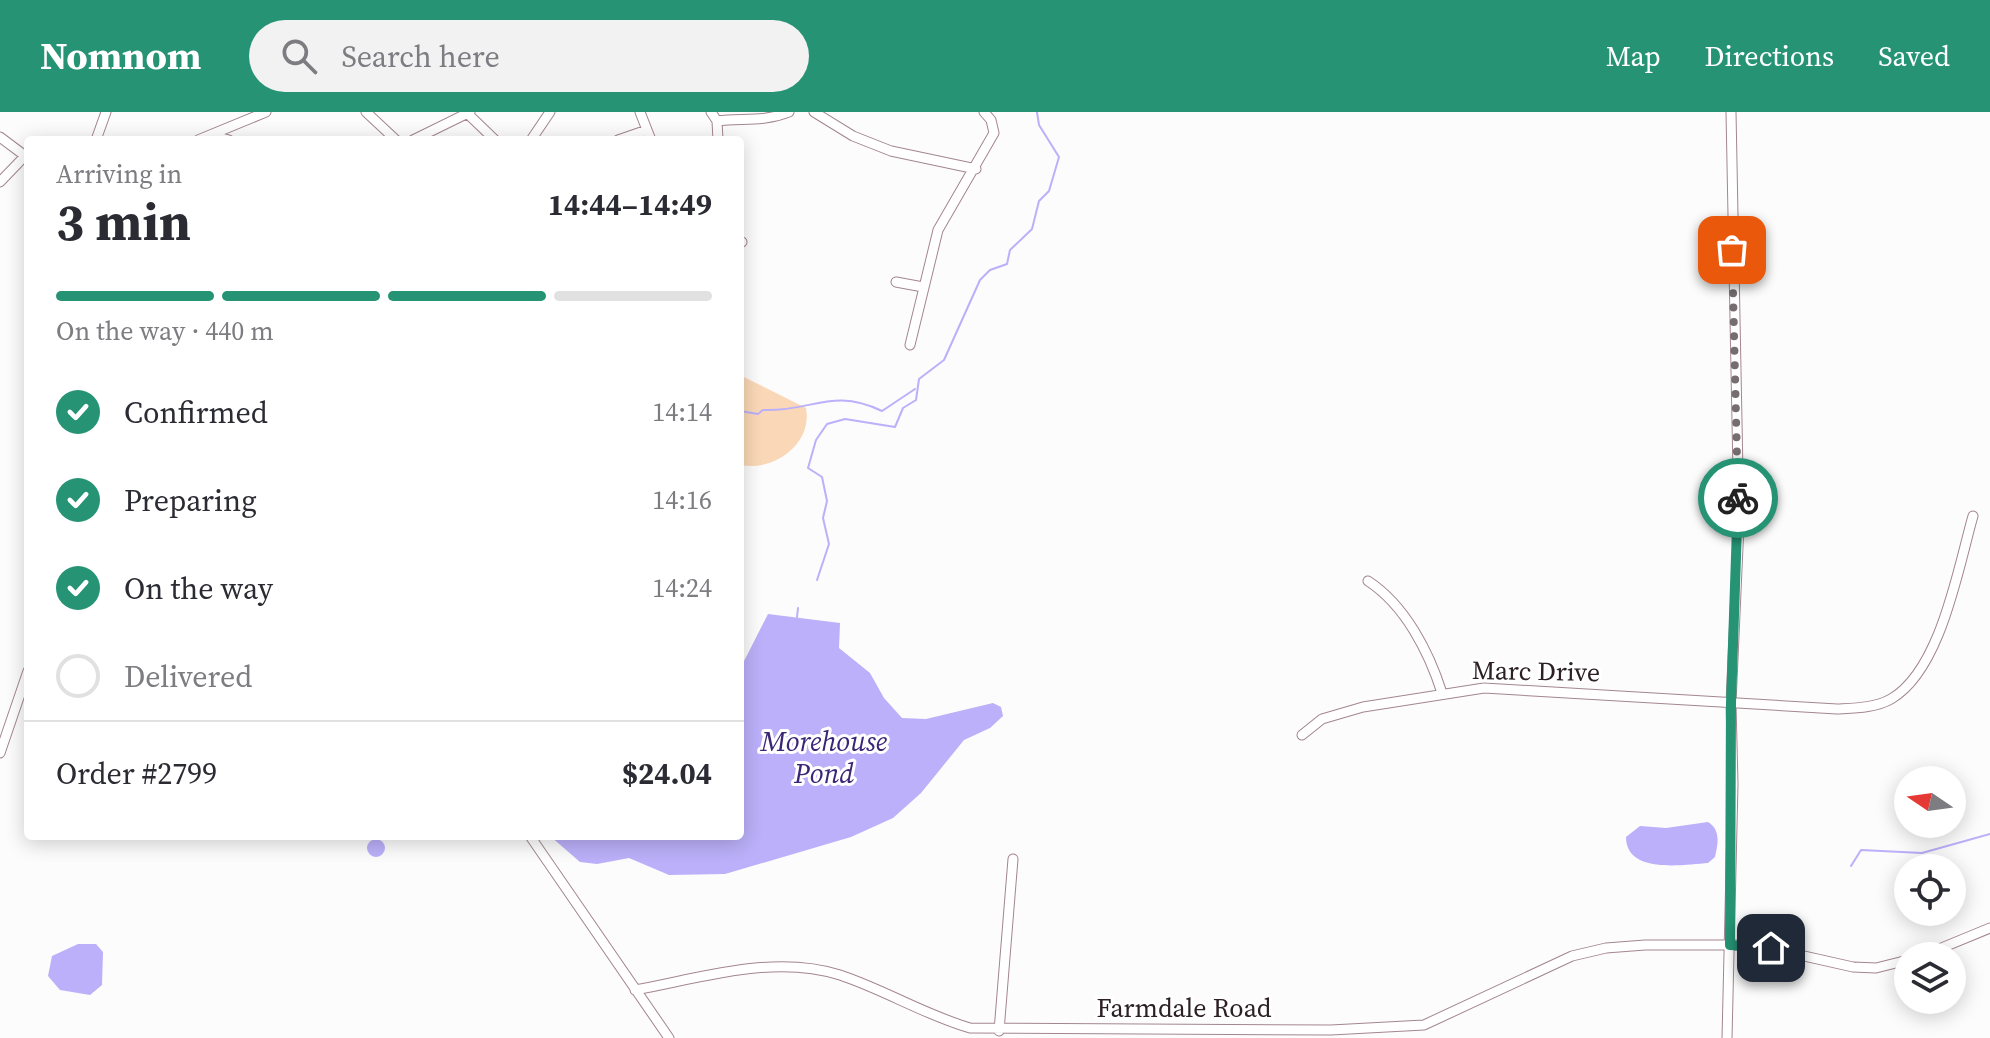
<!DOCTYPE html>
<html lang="en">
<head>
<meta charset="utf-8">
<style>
  body { margin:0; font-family:"Source Serif 4",serif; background:#f2f2f3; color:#2b2b33; height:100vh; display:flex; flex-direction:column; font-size:30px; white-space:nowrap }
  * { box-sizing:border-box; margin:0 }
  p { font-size:26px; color:#7c7c81 }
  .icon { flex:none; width:44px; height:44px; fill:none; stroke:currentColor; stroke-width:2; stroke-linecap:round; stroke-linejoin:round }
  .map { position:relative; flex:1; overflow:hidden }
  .details { position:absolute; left:24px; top:24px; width:720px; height:704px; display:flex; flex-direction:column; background:#fff; border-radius:8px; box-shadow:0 4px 20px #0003 }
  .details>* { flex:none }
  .needle { width:52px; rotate:283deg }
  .controls { position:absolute; left:1894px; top:654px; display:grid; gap:16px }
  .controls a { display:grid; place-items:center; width:72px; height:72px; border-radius:50%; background:#fff; box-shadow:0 4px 20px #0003; font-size:40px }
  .pin { position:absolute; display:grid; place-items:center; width:68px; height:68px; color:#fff; margin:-34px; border-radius:16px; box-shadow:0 4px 12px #0006 }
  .courier { position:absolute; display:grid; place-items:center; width:80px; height:80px; margin:-40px; border:6px solid #259374; border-radius:50%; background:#fff; color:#222; box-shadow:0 2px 10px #0007 }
  .head em { font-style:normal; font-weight:700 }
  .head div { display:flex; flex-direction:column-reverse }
  .head { display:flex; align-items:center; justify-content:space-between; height:136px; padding:0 32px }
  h1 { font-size:52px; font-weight:700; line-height:60px }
  .bar { display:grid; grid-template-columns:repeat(4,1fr); gap:12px 8px; align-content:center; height:96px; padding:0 32px }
  .bar i { height:10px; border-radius:6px; background:#e1e1e2 }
  .bar .active { background:#259374 }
  .bar p { grid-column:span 4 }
  .line { display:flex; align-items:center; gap:20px; padding:0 32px; border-top:2px solid #e1e1e2 }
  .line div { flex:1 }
  ol { padding:0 32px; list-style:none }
  li { display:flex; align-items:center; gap:24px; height:88px }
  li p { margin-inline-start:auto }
  li .icon { padding:8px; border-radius:50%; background:#259374; color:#fff; stroke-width:4 }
  li:last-child { color:#7c7c81 }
  li i { width:44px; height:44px; border:4px solid #e1e1e2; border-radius:50% }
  header { display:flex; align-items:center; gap:48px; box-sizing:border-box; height:112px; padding:0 40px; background:#259374; color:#fff }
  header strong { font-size:38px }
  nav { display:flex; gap:44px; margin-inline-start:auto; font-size:28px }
  .search { width:560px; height:72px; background:#f2f2f3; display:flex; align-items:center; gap:20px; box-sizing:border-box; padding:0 28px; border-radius:44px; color:#7c7c81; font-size:30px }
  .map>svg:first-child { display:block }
  .green { fill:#fad8b7 }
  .water { fill:#bbb0f9 }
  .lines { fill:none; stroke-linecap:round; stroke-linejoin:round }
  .stream { stroke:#bbb0f9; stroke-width:2 }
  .minor-casing { stroke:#a3868f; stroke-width:11 }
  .minor { stroke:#fff; stroke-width:9 }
  .done { stroke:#756d70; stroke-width:8; stroke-dasharray:0 14.4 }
  .route { stroke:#259374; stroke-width:10 }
  .labels { text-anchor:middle; stroke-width:6; stroke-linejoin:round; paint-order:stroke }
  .street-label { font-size:26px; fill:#2c2024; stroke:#fff }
  .water-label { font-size:28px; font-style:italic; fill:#3b2576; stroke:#fff }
</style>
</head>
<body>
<header>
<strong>Nomnom</strong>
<div class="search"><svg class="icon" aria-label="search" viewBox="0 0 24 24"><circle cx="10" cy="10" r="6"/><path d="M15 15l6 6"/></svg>Search here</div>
<nav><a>Map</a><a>Directions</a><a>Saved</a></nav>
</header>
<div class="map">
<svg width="1990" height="926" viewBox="0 0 1990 926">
  <rect width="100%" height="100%" fill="#fcfcfc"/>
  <path class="green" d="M740,263L806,296C813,333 772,360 740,353Z"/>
  <path class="water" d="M768,502L840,511L839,536L870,561L884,586L902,606L926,607L993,591L1001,595L1003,604L990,616L964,628L921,681L893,706L851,725L725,762L669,763L629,746L597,752L580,750L550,724H740V557Z
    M1708,710C1721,718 1718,732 1715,745L1708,751C1682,753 1626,762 1626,725L1640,714L1666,716Z
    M367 736a9 9 0 1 1 18 0a9 9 0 1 1-18 0Z
    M78,832H96L103,840L102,873L90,883L60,878L48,864L52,844Z"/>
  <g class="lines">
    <path class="stream" d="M740,299L758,302L763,298C812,300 832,275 882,299L915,277
      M817,468L829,432L823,406L827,389L822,365L808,356L816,328L827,312L845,307L895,315L903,296L916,288L919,267L944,248L980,168L990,158L1007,152L1010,138L1032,117L1039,89L1049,79L1059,45L1039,13L1037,0
      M797,505L798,496
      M1851,754L1861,738L1922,741L1990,722"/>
    <defs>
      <path id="minor" d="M366,0L396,28
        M640,0L651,28
        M711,0L717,9L718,28
        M814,0L853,24L891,39L976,57
        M468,2L495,28
        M717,9C744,6 764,10 789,0
        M214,24L229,28
        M0,25L28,46
        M96,28L106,0
        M198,28L266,0
        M413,28L470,0
        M531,28L550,0
        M618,28L647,18
        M0,70L25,44
        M740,130H742
        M896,170L923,175
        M910,233L938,118L994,21L991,8L984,0
        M1368,469C1405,493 1429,540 1442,581
        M1302,623L1322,607L1363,595L1484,576L1837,597C1855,596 1875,596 1891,587C1941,558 1958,456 1973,404
        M0,641L28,559
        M530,724L669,926
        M1922,844L1990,816
        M635,878C701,866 774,842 840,863C885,878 925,903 970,916L1331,918L1424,913L1572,844L1606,836L1645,833H1755L1853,855L1876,856L1908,848
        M999,919L1013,747
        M1727,926L1733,672L1731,591L1739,413L1731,0"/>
    </defs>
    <use href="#minor" class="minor-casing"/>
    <use href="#minor" class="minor"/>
  </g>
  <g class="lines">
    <path class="done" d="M1732,138L1738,386"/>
    <path class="route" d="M1738,386L1731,591L1730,833L1771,836"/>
  </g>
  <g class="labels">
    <g class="street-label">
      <text transform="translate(1536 559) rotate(1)" y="9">Marc Drive</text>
      <text x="1184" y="905">Farmdale Road</text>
    </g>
    <g class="water-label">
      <text x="824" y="639">Morehouse<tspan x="824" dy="32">Pond</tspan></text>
    </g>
  </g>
</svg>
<div class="controls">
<a><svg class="needle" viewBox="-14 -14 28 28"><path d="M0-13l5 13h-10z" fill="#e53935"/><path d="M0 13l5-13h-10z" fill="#7c7c81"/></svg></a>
<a><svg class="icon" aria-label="locate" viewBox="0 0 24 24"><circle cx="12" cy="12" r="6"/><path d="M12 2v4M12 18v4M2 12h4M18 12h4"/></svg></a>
<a><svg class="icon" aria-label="layers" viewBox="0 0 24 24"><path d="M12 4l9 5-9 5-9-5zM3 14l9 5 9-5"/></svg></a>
</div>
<div class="pin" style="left:1732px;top:138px;background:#ea580c"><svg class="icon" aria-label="bag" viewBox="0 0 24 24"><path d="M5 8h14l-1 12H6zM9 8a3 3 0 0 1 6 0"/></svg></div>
<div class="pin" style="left:1771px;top:836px;background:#1f2937"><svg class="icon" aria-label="home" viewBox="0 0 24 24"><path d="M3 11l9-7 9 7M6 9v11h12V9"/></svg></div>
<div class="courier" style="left:1738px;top:386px"><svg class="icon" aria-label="bike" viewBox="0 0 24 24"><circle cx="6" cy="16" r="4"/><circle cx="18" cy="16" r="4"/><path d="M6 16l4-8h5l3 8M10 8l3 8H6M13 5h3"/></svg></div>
<section class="details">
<div class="head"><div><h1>3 min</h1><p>Arriving in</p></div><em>14:44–14:49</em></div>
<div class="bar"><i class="active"></i><i class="active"></i><i class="active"></i><i></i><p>On the way · 440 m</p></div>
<ol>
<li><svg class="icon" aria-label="check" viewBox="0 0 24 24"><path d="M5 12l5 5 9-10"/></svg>Confirmed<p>14:14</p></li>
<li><svg class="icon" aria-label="check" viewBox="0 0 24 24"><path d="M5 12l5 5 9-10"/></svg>Preparing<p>14:16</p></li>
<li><svg class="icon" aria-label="check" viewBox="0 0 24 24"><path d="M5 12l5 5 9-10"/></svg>On the way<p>14:24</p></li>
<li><i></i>Delivered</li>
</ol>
<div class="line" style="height:104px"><div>Order #2799</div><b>$24.04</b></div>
</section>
</div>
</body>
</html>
